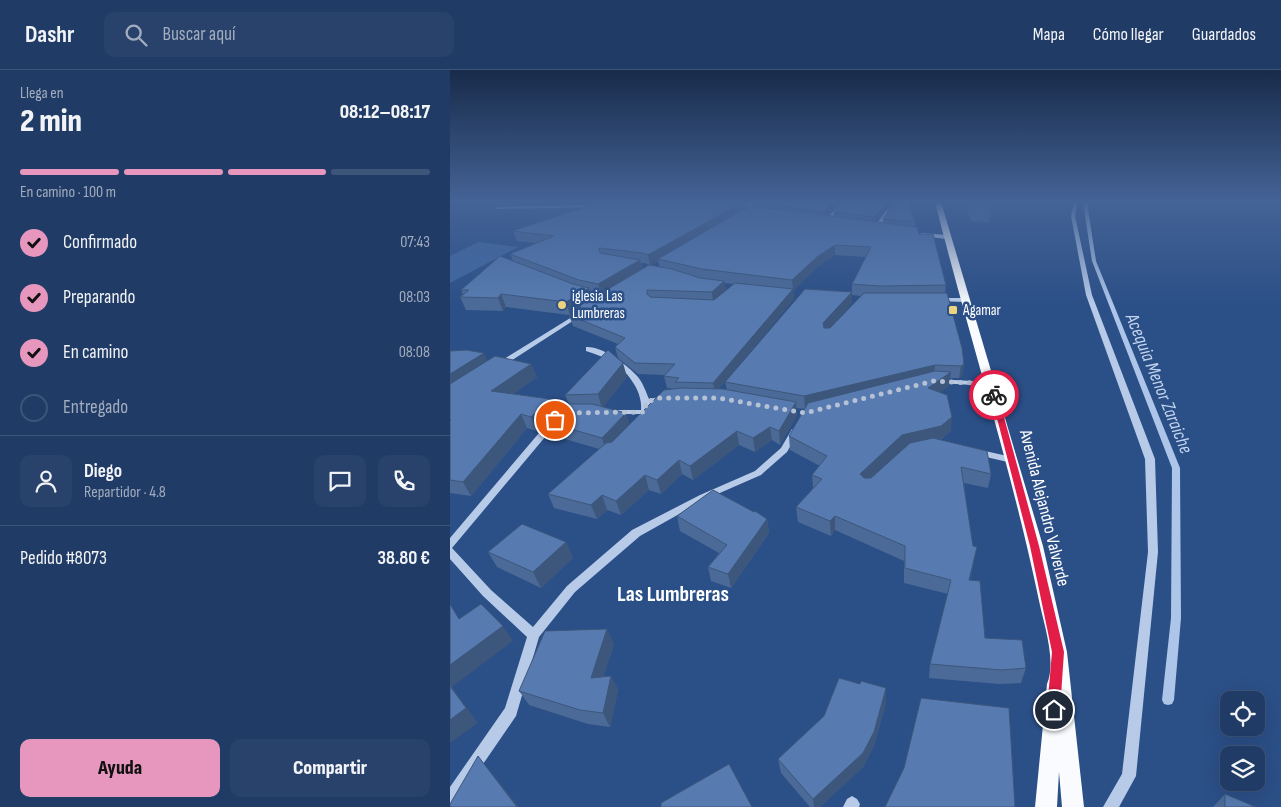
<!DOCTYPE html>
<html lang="es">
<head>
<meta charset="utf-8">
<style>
  body { margin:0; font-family:"Sofia Sans Condensed",sans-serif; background:#28426b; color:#f1f3f6; height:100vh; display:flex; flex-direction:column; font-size:19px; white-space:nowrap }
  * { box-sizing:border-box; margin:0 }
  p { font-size:16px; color:#a2adbf }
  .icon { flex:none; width:28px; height:28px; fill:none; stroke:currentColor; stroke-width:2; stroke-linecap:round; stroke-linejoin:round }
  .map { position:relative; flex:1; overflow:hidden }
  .panel { display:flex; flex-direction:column; background:#203b65; width:450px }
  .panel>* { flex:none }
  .controls { position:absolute; left:770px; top:621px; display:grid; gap:10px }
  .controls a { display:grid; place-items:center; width:45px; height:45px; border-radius:10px; background:#203b65; box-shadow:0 5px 20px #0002,0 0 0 1px #3d5579; font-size:25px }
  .pin { position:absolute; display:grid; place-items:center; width:42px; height:42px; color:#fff; margin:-21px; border:2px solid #fff; border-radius:50%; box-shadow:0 1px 5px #0007 }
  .courier { position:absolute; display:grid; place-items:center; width:50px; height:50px; margin:-25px; border:4px solid #e11d48; border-radius:50%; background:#fff; color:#222; box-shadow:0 1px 6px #0007 }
  .overview em { font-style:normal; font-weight:800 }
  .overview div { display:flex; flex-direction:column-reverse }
  .overview { display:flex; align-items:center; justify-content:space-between; height:85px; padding:0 20px }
  h1 { font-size:32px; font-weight:800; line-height:38px }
  .bar { display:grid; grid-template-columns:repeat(4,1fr); gap:8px 5px; align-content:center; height:60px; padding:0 20px }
  .bar i { height:6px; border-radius:4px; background:#3d5579 }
  .bar .on { background:#e797bd }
  .bar p { grid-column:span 4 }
  .line { display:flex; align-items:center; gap:12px; padding:0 20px; border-top:1px solid #3d5579 }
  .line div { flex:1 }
  .round { display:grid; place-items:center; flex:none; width:52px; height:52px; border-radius:10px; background:#28426b }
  ol { padding:0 20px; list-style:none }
  li { display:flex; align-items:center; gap:15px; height:55px }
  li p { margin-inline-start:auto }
  li .icon { padding:5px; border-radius:50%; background:#e797bd; color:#111; stroke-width:4 }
  li:last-child { color:#a2adbf }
  li i { width:28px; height:28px; border:2px solid #3d5579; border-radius:50% }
  .button { display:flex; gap:10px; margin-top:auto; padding:10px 20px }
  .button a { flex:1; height:58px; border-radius:10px; background:#e797bd; color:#111; font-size:20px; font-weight:800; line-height:58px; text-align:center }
  .button a+a { background:#28426b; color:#f1f3f6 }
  header { display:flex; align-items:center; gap:30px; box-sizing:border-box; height:70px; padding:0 25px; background:#203b65; border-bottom:1px solid #3d5579 }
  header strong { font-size:24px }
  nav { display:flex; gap:28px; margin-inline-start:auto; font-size:18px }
  .search { width:350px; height:45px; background:#28426b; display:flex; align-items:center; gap:12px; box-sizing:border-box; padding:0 18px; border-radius:10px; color:#a2adbf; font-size:19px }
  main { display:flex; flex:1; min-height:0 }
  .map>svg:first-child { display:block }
  .green { fill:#4068a3 }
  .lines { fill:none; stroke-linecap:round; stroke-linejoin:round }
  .stream { fill:#adc5e8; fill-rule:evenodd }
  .minor { fill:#b7cbe8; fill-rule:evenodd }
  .major { fill:#f9fbfe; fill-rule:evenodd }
  .wall { fill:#4b6a97; fill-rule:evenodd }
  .shaded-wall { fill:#3d567b }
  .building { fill:#577bb0; stroke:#3d567b }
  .route { fill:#e11d48 }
  .done { stroke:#b5c1d5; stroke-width:5; stroke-dasharray:0 9 }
  .poi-dot { fill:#edd380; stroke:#2b4f87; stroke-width:2 }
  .labels { text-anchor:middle; stroke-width:5; stroke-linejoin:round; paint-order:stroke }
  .far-poi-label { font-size:15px; fill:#fff; stroke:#2b4f87; text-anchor:start }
  .street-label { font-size:18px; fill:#fff; stroke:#2b4f87 }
  .water-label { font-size:19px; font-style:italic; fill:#c3d5ef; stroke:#2b4f87 }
  .near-neighbourhood-label { font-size:22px; font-weight:bold; fill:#fff; stroke:#2b4f87 }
</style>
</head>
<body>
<header>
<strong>Dashr</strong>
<div class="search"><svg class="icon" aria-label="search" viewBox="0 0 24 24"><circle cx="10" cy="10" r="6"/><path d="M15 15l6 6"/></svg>Buscar aquí</div>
<nav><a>Mapa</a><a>Cómo llegar</a><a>Guardados</a></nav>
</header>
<main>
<section class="panel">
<div class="overview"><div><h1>2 min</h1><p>Llega en</p></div><em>08:12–08:17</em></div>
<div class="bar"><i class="on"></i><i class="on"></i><i class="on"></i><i></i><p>En camino · 100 m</p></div>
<ol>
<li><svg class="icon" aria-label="check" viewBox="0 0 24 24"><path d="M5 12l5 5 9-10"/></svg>Confirmado<p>07:43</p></li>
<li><svg class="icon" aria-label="check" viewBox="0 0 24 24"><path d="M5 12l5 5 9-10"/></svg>Preparando<p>08:03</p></li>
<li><svg class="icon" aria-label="check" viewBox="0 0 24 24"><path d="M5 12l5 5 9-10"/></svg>En camino<p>08:08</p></li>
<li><i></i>Entregado</li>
</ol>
<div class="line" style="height:90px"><a class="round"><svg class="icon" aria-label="person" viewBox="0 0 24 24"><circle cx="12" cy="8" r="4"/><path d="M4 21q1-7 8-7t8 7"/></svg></a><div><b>Diego</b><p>Repartidor · 4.8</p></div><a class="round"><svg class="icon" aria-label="chat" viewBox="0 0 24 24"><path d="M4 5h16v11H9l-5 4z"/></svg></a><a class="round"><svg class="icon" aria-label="phone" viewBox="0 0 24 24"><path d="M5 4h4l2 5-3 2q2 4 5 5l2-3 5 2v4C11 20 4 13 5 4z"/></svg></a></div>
<div class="line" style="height:65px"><div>Pedido #8073</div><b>38.80 €</b></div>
<div class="button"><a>Ayuda</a><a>Compartir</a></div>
</section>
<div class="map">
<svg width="831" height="737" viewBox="0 0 831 737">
  <rect width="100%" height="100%" fill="#2b4f87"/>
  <path class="green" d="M29,172L68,177L0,213V186Z"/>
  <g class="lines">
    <path class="stream" d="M635,132H639L638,139L646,191L730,398L731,548L724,630L722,634L718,635L714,634L712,630L721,548L722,398L642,191L634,139Z"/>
    <path class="minor" d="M296,132H300L307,141L313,143L311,144L303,143Z
      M393,132H398L377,153H373V151Z
      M624,132H628L625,146L642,225L705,389L708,482L686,706L669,737H653L672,704L698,482L695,389L636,225L621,146Z
      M148,135H150V137L47,139L45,138L47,137Z
      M437,139L441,140L428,160H424L423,159Z
      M472,163L497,165L500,167L497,169L470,166L469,165Z
      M489,228H516L519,230L516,232L487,231V229Z
      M130,242L133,244L132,245L53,296H47L46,294Z
      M136,277C152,276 178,295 188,307C193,313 196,322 199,329L216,326L220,328L219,330L200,334L198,344H160L159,342L160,340H191C193,321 177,301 162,291C154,287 145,284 136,281Z
      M485,309L541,312L545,314L541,316L488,313H485L484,311Z
      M103,349L107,352L106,354L2,478L41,520L83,557L117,516L182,460L250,425L305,401L331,378L342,359H348L349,361L337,382L311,405L256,429L190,466L125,522L89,567L66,646L5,735L0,737V717L55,638L77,567L33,526L0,489V468L100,350Z
      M526,379L562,387L567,390L562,393L523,384L522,382Z
      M402,726L407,729L410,734L409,737H393L397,729Z"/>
    <path class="major" d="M485,132H491L593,476L617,582L634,737H612L609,702L607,737H585L597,614C607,590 593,552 588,526C560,393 518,263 485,132Z"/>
  </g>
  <path class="wall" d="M150,132H297L298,138L305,136L302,132H390L377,145L384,146V142L394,132H460L461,142L465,152V157L469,164L496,215L495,223L514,294L512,306L509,308H500L499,316L490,322L501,361L490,370L541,404L538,418L514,413L524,492L520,510L535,568L576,598L571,613L549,614L479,608L480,594L498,524L454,513V491L385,460L381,466L348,452L346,437L363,418L362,405L370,396L340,380L339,366L355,339L346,338L347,345L330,375L322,370L305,382L289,375L243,410L232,404L211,424L199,420L171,445L157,440L147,449L104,438L98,424L149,379L98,364L94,354L87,361L77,358L21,426L0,423V281L37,291L81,294L87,307L63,324L100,329L104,341L119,334L115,325L177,307L153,337L180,354L225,319L217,318L214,306L215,305L188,304L168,288L165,277L168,274L123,256L119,245L56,237L53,241L16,240L10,227L13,225L11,220L63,191L60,184L86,173L67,171L63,161ZM439,137L440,139L433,149V153L426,152ZM288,138L297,139L289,142ZM385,185L416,187L402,214V225L411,226L381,257L402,233L275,312L277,320L269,319L344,229L343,221L367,197ZM208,191L210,197L201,195ZM191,193H195L199,195L193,199ZM274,213L284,214L276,221ZM141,223L149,225L143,228ZM453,379L433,397L452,380Z
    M515,132H547L539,152L521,151Z
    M227,446L317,449L319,463L281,518L261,511L258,497L269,483L230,461Z
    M116,472L123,488L91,518L47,497L38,482Z
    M164,574L153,607L161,606L168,620L160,657L138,654L79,635L69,621Z
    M436,633L424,676L413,697L370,737H360L331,703L328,689Z
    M775,724L806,737H763Z"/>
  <path class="shaded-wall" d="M384,132H390L374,148V142Z
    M438,132H439V137L424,154V147Z
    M543,132H547L539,152L541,137Z
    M288,135L289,144L208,189V191L200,196L198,185Z
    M385,175V185L367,197L343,221L344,229L265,324L263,313L343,219L342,210L367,187Z
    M190,190L193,201L152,225L148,214Z
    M274,211L276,221L263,232L262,222Z
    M139,218L143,231L131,237L129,236L130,239L120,245L116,232Z
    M402,222V233L374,265L373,253Z
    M51,224L56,237L53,241L48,228Z
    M34,283L40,297L0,322V304Z
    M173,293L177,307L152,339L148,324Z
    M81,294L87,307L48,335L41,321Z
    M514,294L512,306L509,308L511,296Z
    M485,295L484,307L355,339L354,326Z
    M501,302L499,316L477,332L478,318Z
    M100,329L105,343L93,351L94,354L87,361L81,347Z
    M346,332L347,345L330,375L329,361Z
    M176,343L180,355L156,381L152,368Z
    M71,344L77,358L21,426L13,412Z
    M502,347L501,361L489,370L452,380L410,419V404L452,365Z
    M320,357L322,370L305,382L303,368Z
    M287,361L289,375L243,410L240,396Z
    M229,390L232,404L211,424L207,410Z
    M195,405L199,420L171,445L166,431Z
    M152,425L157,440L147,449L141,435Z
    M385,446V460L381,466L380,451Z
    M317,449L319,463L281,518L278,504Z
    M116,472L123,488L91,518L83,502Z
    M527,477L524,492L516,525L519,510Z
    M53,556L63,571L2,617L28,653L0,673V595Z
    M157,559L164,574L148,622L141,608Z
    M161,606L168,620L160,657L153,643Z
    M436,618V633L424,676L413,697L370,737H364L363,729Z
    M28,686L40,701L69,737H67Z"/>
  <path class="building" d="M150,132H259L288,135L198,185L193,183L149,178L150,183L190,190L148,214L129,210L60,184L104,166L63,161Z
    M306,132H384L374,142L307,133Z
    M394,132H438L424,147L384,142Z
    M440,132H460L461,142L465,152L433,149L443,135Z
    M522,132H543L541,137L523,135Z
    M304,136L467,157L469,164H483L496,215L430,216L402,214L421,177L385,175L367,187L342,210L252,199L208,189L290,141Z
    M50,186L123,214L139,218L116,232L51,224L48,228L10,227L19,220H11Z
    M199,195L222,199L250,208L274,211L262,222L197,220V224L200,227L264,230L285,213L343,219L263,313L225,312L229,308L214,306L225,294L185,293L165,277L175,268L119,245L131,237L129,236Z
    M355,219L402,222L373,253L374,258H380L414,223H497L512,278L514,294L511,296L485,295L354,326L275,312Z
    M16,280L34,283L0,304V281Z
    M158,280L173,293L148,324L115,325Z
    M45,286L81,294L41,321L100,329L81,347L71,344L13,412L0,410V351L1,350L0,349V314Z
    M485,301L501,302L478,318L497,325L502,347L491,356L452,365L410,404L414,408H421L460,373L483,368L537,381L541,404L511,397L523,476L527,477L519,510L530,511L535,568L572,570L576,598L552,600L480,594L501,510L455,498V476L385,446L380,451L346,437L372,409L362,405L377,386L339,366L358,333Z
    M232,318L273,319L346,332L329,361L320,357L303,368L287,361L240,396L229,390L207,410L195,405L166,431L152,425L141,435L98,424L156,373L162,372L214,320Z
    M111,334H142L176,343L152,368L93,351Z
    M263,420L304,442L305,441L317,449L278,504L258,497L277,475L227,446Z
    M72,454L116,472L83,502L38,482Z
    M0,534L9,549L31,534L53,556L0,595Z
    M157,559L141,608L161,606L153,643L130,640L69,621L95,561Z
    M389,608L410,614L411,611L436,618L424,662L413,683L363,729L328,689L374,646Z
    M0,616L16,638L0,650Z
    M471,628L559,638L565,737H435L454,698Z
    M28,686L67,737H0V734Z
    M279,694L302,737H211V733Z
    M775,724L806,737H775Z"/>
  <linearGradient id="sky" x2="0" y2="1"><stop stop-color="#182b4a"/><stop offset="0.56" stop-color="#446396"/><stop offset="1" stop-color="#446396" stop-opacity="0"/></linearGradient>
  <rect width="831" height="235" fill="url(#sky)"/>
  <path class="route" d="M544,323L548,325L589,476L614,582L610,640L608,644L604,646L599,644L597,640L602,582L580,476L541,325Z"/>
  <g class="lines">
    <path class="done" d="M105,350L113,343L195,342L196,332L209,328H268L355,343L484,311L541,314L544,325"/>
  </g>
  <g class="poi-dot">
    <circle cx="112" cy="235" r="5"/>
    <rect x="498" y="235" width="10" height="10" rx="2.5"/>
  </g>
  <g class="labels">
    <g class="far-poi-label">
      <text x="122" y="231">iglesia Las<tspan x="122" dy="17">Lumbreras</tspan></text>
      <text x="513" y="245">Agamar</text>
    </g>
    <g class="street-label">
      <text transform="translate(595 438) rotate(76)" y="6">Avenida Alejandro Valverde</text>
    </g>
    <g class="water-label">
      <text transform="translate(710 313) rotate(68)" y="7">Acequia Menor Zaraiche</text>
    </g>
    <g class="near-neighbourhood-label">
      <text x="223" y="531">Las Lumbreras</text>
    </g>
  </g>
</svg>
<div class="controls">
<a><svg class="icon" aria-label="locate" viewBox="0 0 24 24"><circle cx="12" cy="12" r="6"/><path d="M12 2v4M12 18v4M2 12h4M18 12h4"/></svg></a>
<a><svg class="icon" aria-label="layers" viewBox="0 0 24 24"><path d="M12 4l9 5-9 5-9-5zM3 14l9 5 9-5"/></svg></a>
</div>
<div class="pin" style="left:105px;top:350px;background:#ea580c"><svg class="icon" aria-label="bag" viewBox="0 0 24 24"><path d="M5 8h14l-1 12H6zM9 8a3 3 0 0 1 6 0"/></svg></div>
<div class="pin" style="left:604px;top:640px;background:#1f2937"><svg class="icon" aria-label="home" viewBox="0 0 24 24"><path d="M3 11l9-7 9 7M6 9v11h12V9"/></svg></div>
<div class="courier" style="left:544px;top:325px"><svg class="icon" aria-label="bike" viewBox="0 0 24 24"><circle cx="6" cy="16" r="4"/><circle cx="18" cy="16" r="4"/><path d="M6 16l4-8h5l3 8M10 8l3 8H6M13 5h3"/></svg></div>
</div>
</main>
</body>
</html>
